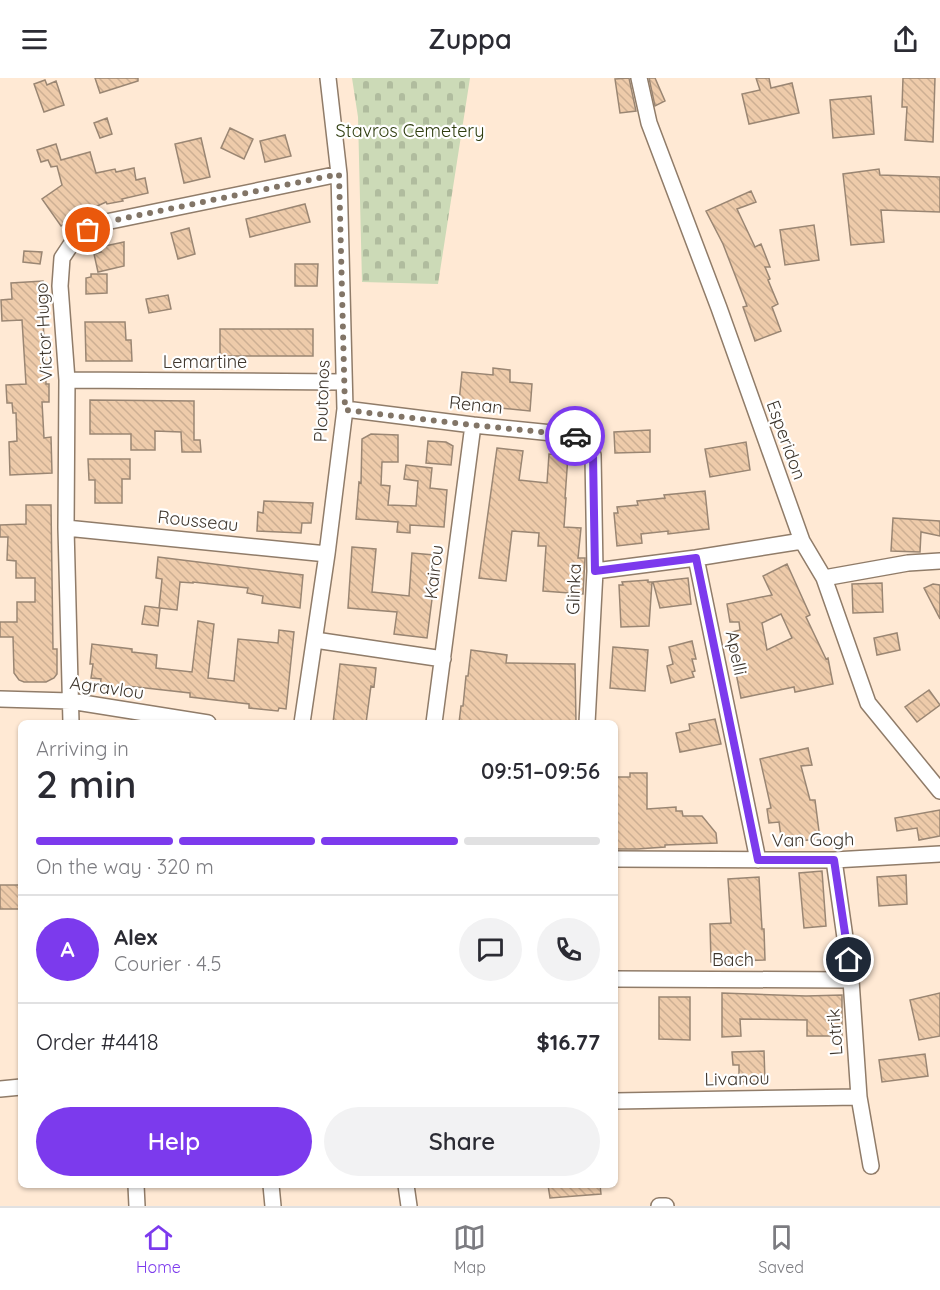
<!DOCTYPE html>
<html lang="en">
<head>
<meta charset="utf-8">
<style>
  body { margin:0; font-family:Quicksand,sans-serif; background:#f2f2f3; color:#2b2b33; height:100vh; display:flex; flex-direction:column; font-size:22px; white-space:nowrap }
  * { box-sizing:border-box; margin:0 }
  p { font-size:20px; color:#7c7c81 }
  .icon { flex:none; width:33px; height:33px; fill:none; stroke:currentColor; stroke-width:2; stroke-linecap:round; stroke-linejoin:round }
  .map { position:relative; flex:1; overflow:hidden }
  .side { position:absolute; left:18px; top:642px; width:600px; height:468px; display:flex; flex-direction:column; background:#fff; border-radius:9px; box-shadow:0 2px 4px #0004 }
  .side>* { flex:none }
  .pin { position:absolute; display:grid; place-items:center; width:51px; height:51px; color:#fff; margin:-26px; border:3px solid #fff; border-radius:50%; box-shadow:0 2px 6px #0007 }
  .courier { position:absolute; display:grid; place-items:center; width:60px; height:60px; margin:-30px; border:4px solid #7c3aed; border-radius:50%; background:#fff; color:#222; box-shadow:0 2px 8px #0007 }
  .summary em { font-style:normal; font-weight:600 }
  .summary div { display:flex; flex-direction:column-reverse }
  .summary { display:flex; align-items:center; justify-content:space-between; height:102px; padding:0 18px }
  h1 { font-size:39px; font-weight:600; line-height:45px }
  .bar { display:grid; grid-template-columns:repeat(4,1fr); gap:9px 6px; align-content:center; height:72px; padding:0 18px }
  .bar i { height:8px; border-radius:4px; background:#e1e1e2 }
  .bar .on { background:#7c3aed }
  .bar p { grid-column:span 4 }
  .line { display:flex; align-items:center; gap:15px; padding:0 18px; border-top:2px solid #e1e1e2 }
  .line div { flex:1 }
  .round { display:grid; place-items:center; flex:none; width:63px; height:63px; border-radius:32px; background:#f2f2f3 }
  .primary-button { display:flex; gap:12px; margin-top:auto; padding:12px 18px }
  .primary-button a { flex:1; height:69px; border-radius:36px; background:#7c3aed; color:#fff; font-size:24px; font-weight:600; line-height:69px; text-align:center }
  .primary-button a+a { background:#f2f2f3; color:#2b2b33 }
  header { display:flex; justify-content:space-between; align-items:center; height:78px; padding:0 18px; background:#fff; font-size:27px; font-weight:600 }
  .dock { display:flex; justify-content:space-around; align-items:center; height:84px; border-top:2px solid #e1e1e2; background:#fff; font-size:16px; color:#7c7c81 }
  .dock a { display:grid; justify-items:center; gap:3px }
  .dock .on { color:#7c3aed }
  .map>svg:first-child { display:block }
  .cemetery { fill:url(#cemetery-stones) }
  .building { fill:url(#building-back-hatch); stroke:#9a8673; stroke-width:1.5; fill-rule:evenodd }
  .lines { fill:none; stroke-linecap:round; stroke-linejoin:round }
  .street-casing { stroke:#907c69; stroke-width:18 }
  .street { stroke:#fff; stroke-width:15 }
  .done { stroke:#827567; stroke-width:6; stroke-dasharray:0 10.8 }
  .route { stroke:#7c3aed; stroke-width:8 }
  .labels { text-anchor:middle; stroke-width:4.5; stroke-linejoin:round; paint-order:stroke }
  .park-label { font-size:18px; fill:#303e10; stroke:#fff }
  .street-label { font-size:18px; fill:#3e362d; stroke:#fff }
</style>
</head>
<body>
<header><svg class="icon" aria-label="menu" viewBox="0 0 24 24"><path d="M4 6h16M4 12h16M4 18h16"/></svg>Zuppa<svg class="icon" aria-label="share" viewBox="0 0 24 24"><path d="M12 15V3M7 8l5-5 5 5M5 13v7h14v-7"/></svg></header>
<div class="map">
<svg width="940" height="1128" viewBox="0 0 940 1128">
  <defs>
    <pattern id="cemetery-stones" width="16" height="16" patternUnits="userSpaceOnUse" patternTransform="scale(1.5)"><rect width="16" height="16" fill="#ccdab7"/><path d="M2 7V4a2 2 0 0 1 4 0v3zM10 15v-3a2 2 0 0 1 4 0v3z" fill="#b0bc9e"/></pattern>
    <pattern id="building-back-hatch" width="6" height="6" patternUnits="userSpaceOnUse" patternTransform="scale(1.5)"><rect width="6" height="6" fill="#eecbaa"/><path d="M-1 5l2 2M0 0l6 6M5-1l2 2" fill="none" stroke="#cdaf93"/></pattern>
  </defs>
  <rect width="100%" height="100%" fill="#ffe9d4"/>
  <path class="cemetery" d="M352,0H470L438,206L362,204L358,39Z"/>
  <path class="building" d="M95,0H138V3L100,15Z
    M629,0L636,33L620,35L615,1Z
    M649,0H655L665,23L655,28Z
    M756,0H769L771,10L792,5L799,35L749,46L742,16L760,12Z
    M903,0H935L933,64L905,62L907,29H902Z
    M45,2L47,7L56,3L64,27L44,34L34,6Z
    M871,18L874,56L833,60L830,22Z
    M107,40L112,56L100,60L94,45Z
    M230,50L253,61L244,81L221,70Z
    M285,57L291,78L265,84L260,63Z
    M201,60L210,99L184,105L175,66Z
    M56,66L61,82L90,74L96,95L115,91L116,94L134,90L136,102L145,100L148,115L122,121L123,123L107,126L106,124L75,138L61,148L42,121L62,107L57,88L51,89L48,82L41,84L37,72Z
    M879,91L880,97L940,99V134L881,132L884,164L851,167L843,96Z
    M751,113L756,124L737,131L755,169L761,166L770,189H765L770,201L768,202L778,226L772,229L781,253L755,263L743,229L747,228L723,166L706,133Z
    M305,126L310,144L250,159L246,141Z
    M814,147L819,182L785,187L780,152Z
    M189,150L195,176L178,181L171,155Z
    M124,164V188L98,194L94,176L101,174L100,169Z
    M24,173L42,174L40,186L23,184Z
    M295,186H318L317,208H295Z
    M91,196H107V215L86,216V200L91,199Z
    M43,203L46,240H43L46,306H49V324H42L44,360L51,359L52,395L10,397L9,364L17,363L16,335H13L12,325H7L6,307L26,306L22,242L2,243L1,222L12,221L11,205Z
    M168,217L171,231L149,235L146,221Z
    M85,244H125L126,262H131L132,283H86Z
    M220,251H313V278H220Z
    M493,290L510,292V304L532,306L530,333L491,329V327L459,324L462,294L493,297Z
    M90,322L194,323V362H200L201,374H182L181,354L155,353V372H131V356H90Z
    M650,352V374L615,375L614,354Z
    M371,356L398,357V384H382L381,407L390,408L388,427L416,428L418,403L404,401L406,387L432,390L430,410L447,412L444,449L410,447V455L397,454L398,444L356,441L359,404L361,405L362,361Z
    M428,363L446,364L453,368L451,387L426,385Z
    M746,364L750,392L710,399L705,371Z
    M497,370L523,373L519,402L547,405L549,376L568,378L565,420H566L564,449L581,450L578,480H585L583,516L543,513L546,468H538L539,455L512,453L506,503L479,500Z
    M88,381H130V401H122V425H95V402H89Z
    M705,413L709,451L668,456V453L641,456L642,465L617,468L614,435H618L617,429L638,427L637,423L665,420L664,417Z
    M264,423L313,425L311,445H302L301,455L257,453L258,434L263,435Z
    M26,427H51L53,571H57V596L54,600L46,604H24L19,602L14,595L13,559H0V544H17V524H35V500H16V483L7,482L8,459H0V447L26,446Z
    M893,440L940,443V458L921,454L920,474L891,473Z
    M352,469L376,471L372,514L409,518L412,475L434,477L430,520L432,521L427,560L394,556L397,534L348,530Z
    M158,479L303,497L300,530L262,525L263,518L247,515L248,510L193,504V505L180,504L177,532L160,530L158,548L142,546L145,528L159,530L162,501L156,500Z
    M787,486L810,537L806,539L826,581L828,580L833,606L795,614L794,609L741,620L731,570H735L732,554L740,552L739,544H730L727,526L772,517L763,498ZM781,536L792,560L767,572L762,545Z
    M688,500L691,526L660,530L653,504Z
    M648,502V504H652L649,548L621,549L619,507H623L622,504Z
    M882,505L883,534L853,535L852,506Z
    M933,506L940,507V541L924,510Z
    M198,543L214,546L208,600L234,603L238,561L278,565L279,552L294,554L286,631L279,630L278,633L249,630V626L190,619V615L128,608V612L100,609L101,601L91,600L93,586H90L92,566L132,571V574L157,577L156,590L192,594Z
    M897,555L900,572L877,577L874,560Z
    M692,563L696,581H692L695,593L692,594L694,599L671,605L667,588L673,586L669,569Z
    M613,569L648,572L645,613L610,610Z
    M471,572L507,577L506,585L575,586L576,645H459L461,628H463L466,598H468Z
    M340,586L376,590L374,609L371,608L366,645H333Z
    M929,612L940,627L917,644L905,629Z
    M715,641L721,666L680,674L676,655L690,652L689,646Z
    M808,670L812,687L801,688L810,722H815L820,761L786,764V758L781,759L779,744L769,745L767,731L771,730L760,681Z
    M630,695H647V731L676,729V733H682L683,738H702L716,755L717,765L665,767V769L637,771H615V699H630Z
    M940,732V758L919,762L917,750L897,753L895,740Z
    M822,793L826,848L804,850L799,795Z
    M906,797L907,826L879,828L877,799Z
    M759,799L762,851H764L765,882L711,884L710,846L731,845L728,801Z
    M0,807H21V831H0Z
    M722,915L806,918L842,917V958H807V942L740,941L741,958L722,959Z
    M940,915V958L919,962L910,922Z
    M659,919H690V962L659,961Z
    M764,973L765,1003L739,1004V987H733L732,974Z
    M925,976L928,998L882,1004L879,982Z
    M548,1107H600L601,1116L550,1120Z"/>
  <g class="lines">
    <defs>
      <path id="street" d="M639,0L649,45L719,230L802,463L824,500L868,625L940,713
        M67,302L343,304
        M345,331L473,347L572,357L587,363L593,377L595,493L587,645
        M66,450L327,476
        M595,493L696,480
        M824,500L908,485L940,483
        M315,562L443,581
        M0,621L70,623L208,645
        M71,645L66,450L67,302L60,208L62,180L76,159L101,145L339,96
        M302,645L327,476L345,331L339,96L328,0
        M434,645L473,347
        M615,781L834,782L940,776
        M758,782L696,480L802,463
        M834,782L851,902L859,1019L871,1088
        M615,901L851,902
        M0,1011L21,1009
        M615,1023L859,1019
        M136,1107L137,1128
        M271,1107L273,1128
        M406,1107L409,1128
        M659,1128H666"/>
    </defs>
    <use href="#street" class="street-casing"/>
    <use href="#street" class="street"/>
  </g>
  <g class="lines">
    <path class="done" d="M88,152L101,145L339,96L345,332L472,347L572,357L575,358"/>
    <path class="route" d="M575,358L586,363L593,377L595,493L696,480L758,782H834L849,882"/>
  </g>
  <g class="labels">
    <g class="park-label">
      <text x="410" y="59">Stavros Cemetery</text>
    </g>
    <g class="street-label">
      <text transform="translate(44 254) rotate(-93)" y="6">Victor Hugo</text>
      <text x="205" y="290">Lemartine</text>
      <text transform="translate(322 323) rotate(-88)" y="6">Ploutonos</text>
      <text transform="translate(476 327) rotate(6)" y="6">Renan</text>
      <text transform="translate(786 362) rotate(70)" y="6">Esperidon</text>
      <text transform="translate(198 443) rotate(6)" y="6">Rousseau</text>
      <text transform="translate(434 494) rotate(-83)" y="6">Kairou</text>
      <text transform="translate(574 511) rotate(-88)" y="6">Glinka</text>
      <text transform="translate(736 575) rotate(78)" y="6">Apelli</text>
      <text transform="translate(107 610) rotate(8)" y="6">Agravlou</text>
      <text transform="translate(813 762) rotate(-1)" y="6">Van Gogh</text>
      <text x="733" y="888">Bach</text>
      <text transform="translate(835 954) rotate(-94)" y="6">Lotrik</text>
      <text transform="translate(737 1001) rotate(-1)" y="6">Livanou</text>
    </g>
  </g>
</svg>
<div class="pin" style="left:88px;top:152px;background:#ea580c"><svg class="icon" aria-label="bag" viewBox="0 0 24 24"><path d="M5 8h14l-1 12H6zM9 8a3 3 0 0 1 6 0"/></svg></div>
<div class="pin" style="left:849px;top:882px;background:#1f2937"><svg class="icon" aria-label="home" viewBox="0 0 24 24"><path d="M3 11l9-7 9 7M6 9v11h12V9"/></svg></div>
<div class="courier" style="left:575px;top:358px"><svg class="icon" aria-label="car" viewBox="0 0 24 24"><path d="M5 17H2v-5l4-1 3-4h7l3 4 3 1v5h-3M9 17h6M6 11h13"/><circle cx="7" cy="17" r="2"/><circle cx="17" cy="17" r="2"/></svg></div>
<section class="side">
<div class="summary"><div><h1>2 min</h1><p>Arriving in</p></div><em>09:51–09:56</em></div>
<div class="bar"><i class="on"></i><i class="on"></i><i class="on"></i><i></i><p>On the way · 320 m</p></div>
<div class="line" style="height:108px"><b class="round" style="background:#7c3aed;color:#fff">A</b><div><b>Alex</b><p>Courier · 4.5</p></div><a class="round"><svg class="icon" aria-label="chat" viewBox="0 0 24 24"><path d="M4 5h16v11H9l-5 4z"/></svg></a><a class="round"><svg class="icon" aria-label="phone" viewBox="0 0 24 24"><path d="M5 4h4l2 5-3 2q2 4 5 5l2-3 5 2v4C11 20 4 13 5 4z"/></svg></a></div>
<div class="line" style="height:78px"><div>Order #4418</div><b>$16.77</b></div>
<div class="primary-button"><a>Help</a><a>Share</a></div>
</section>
</div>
<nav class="dock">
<a class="on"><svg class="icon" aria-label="home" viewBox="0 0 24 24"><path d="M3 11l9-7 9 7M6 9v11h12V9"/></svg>Home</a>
<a><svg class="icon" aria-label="map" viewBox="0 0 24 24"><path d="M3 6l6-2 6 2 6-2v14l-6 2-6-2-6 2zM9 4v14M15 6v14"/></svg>Map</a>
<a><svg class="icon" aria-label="saved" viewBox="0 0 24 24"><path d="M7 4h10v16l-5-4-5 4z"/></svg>Saved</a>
</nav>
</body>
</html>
